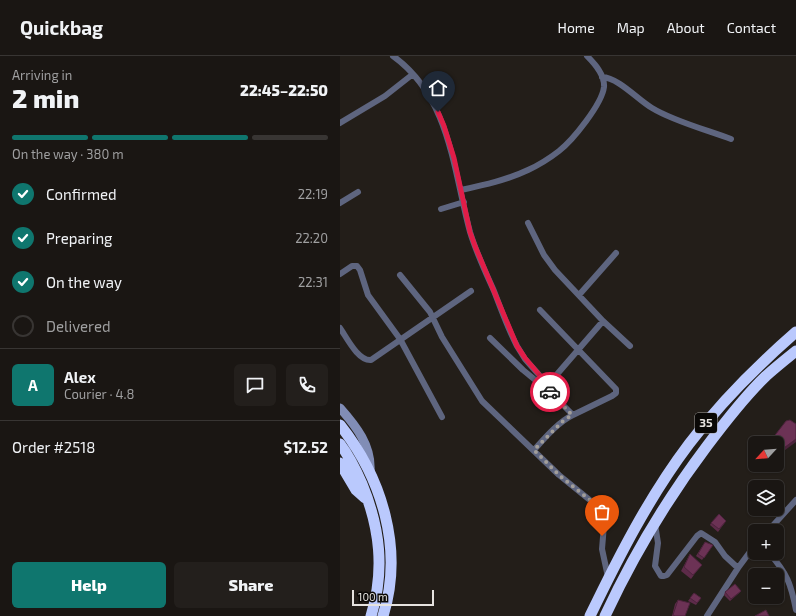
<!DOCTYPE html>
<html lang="en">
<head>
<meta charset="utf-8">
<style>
  body { margin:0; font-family:"Exo 2",sans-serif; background:#231f1c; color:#f1f3f6; height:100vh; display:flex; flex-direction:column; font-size:15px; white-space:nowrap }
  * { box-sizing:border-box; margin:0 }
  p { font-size:13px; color:#9f9fa0 }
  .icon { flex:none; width:22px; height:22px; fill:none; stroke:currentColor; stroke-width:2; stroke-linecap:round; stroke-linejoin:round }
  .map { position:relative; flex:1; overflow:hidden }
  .panel { display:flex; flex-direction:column; background:#1a1613; width:340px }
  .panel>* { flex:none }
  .needle { width:26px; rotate:244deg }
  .buttons { position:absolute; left:408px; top:380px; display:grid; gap:8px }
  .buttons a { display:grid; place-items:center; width:36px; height:36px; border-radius:6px; background:#1a1613; box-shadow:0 1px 3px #0004,0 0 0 1px #383533; font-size:20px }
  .scale { position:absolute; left:12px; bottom:10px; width:82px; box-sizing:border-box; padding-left:4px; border:2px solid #e6e3df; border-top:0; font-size:11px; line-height:14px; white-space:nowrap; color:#e6e3df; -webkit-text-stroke:3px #0a0806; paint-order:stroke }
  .pin { position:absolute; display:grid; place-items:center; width:34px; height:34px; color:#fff; margin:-41px -17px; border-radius:50% 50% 50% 0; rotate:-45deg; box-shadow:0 0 4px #0007 }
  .pin .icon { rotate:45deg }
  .courier { position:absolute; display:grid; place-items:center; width:40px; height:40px; margin:-20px; border:3px solid #e11d48; border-radius:50%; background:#fff; color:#222; box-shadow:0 1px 5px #0007 }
  .overview em { font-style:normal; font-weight:800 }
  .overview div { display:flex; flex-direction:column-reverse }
  .overview { display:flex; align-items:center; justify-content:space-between; height:68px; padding:0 12px }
  h1 { font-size:26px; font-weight:800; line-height:30px }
  .bar { display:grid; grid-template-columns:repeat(4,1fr); gap:6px 4px; align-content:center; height:48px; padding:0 12px }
  .bar i { height:5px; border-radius:3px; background:#383533 }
  .bar .active { background:#0f766e }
  .bar p { grid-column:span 4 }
  .line { display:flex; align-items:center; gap:10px; padding:0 12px; border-top:1px solid #383533 }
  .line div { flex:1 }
  .round { display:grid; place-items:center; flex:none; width:42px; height:42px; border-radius:6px; background:#231f1c }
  ol { padding:0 12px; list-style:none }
  li { display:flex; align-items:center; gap:12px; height:44px }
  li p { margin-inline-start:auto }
  li .icon { padding:4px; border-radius:50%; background:#0f766e; color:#fff; stroke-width:4 }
  li:last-child { color:#9f9fa0 }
  li i { width:22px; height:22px; border:2px solid #383533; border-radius:50% }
  .action { display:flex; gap:8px; margin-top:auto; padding:8px 12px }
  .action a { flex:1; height:46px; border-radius:6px; background:#0f766e; color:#fff; font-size:16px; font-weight:800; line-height:46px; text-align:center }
  .action a+a { background:#231f1c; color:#f1f3f6 }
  header { display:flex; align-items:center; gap:24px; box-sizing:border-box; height:56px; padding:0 20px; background:#1a1613; border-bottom:1px solid #383533 }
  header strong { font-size:19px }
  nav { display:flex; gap:22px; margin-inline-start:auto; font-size:14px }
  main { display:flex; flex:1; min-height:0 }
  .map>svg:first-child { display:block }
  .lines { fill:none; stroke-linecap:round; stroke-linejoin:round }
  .street { stroke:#5e657f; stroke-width:6 }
  .secondary { stroke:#818db6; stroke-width:9 }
  .highway { stroke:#bac9fd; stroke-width:11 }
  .wall { fill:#5d2b49 }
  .shaded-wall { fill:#4c233c }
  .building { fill:#6c3255; stroke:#4c233c }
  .done { stroke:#a29e9a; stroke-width:4; stroke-dasharray:0 7.2 }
  .route { stroke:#e11d48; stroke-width:5 }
  .labels { text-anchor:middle; stroke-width:3; stroke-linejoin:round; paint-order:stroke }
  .shield { fill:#0a0806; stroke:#a4a19e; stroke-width:1 }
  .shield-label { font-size:12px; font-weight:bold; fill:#e6e3df }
</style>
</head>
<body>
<header>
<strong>Quickbag</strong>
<nav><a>Home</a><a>Map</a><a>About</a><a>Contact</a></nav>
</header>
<main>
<section class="panel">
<div class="overview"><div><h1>2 min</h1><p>Arriving in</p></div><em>22:45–22:50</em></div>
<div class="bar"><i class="active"></i><i class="active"></i><i class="active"></i><i></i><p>On the way · 380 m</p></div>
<ol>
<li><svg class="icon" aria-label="check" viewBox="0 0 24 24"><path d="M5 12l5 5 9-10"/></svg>Confirmed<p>22:19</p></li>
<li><svg class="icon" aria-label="check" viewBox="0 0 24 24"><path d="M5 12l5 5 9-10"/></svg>Preparing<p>22:20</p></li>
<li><svg class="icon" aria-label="check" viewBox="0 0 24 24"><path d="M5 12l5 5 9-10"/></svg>On the way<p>22:31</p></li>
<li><i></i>Delivered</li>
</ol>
<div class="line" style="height:72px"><b class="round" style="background:#0f766e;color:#fff">A</b><div><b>Alex</b><p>Courier · 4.8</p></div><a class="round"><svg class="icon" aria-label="chat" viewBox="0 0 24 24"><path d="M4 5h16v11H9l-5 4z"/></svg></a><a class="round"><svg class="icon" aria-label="phone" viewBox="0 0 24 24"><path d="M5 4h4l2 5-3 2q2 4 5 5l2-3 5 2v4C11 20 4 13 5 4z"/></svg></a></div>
<div class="line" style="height:52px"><div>Order #2518</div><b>$12.52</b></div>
<div class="action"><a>Help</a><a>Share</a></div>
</section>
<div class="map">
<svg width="456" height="560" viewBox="0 0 456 560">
  <rect width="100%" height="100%" fill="#231e19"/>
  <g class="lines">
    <path class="street" d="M53,0C110,41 113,113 130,176C136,196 145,215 154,235C161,253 168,273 177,290L185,303L208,329
      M262,21C279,22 298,44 312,52C333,65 367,74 391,83
      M0,67L45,40L73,18
      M121,134C144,129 167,124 188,114C199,109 210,102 219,95C233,84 262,48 264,31C265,19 255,8 247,0
      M0,147L18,136
      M101,153L124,146
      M188,167L204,199L215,214L263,265L290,290
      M0,218L12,210H17L20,214L28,239L60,283L102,361
      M60,219L90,256L102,281L142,345L219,419L251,445L261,456L264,469L262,493L268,521
      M239,239L276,197
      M200,254L276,333V337L272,340L233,359
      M0,272C7,282 18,305 31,304L131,235
      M150,282L183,314L211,337L233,359C218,366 204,383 194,394
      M206,331L263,265
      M315,468L318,487L315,510L321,520H324L327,519L357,480L361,477L375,486L385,500L398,512
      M428,475L456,444
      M429,497C447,517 451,528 456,554
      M367,560L398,512L415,489"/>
    <path class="secondary" d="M0,352C16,370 32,390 30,416"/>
    <path class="highway" d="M0,369C42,422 64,493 43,560
      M0,388C9,400 16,414 22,428C40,472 45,514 31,560
      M0,407L16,434L25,442
      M250,560C279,500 309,441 349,388C380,347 417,310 456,276
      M265,560C293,500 327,443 367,390C385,366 404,341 426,320C436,311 446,303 456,295"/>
  </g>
  <path class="wall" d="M386,465L378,476L370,469L371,467Z
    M363,489H373L362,504L356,500Z
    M350,498L359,512L351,523L341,515Z
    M401,535L399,537L390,545L384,539L385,536Z
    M354,537L361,542L356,549L348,545Z
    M338,544L345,560H332L335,548Z"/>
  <path class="shaded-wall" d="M456,383V386L437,400V397Z
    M401,535L399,537L390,545L391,543Z"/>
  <path class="building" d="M450,364L456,368V383L437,397V387H429L446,365Z
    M379,458L386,465L379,473L371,467Z
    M365,486L373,489L364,502L358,498Z
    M350,498L362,509L353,519L344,511Z
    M430,514L433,519H425Z
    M395,528L401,535L391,543L385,536Z
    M354,537L361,542L357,547L350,542Z
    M338,544L350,547L345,560H335L333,559Z
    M426,554L429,560H415Z"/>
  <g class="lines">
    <path class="done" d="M210,336L232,359L223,365L194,394L219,419L251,445L258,453L263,464L262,480"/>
    <path class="route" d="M98,56L104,70L114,102L130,176L135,190L177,290L185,302L208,329L205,332L210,336"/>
  </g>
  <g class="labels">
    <rect class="shield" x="355" y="357" width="22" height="20" rx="3"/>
    <g class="shield-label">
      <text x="366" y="371">35</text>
    </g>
  </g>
</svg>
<div class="buttons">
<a><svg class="needle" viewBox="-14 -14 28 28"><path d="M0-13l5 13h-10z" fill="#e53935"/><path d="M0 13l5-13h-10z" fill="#9f9fa0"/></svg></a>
<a><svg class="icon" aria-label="layers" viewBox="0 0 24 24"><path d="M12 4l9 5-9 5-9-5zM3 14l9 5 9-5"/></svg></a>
<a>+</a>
<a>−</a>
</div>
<div class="scale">100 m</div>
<div class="pin" style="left:262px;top:480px;background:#ea580c"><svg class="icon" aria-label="bag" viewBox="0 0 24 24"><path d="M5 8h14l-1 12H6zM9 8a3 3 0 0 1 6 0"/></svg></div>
<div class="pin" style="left:98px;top:56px;background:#1f2937"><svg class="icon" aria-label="home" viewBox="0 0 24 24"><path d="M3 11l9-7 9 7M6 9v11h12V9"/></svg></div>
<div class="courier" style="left:210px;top:336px"><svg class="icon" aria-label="car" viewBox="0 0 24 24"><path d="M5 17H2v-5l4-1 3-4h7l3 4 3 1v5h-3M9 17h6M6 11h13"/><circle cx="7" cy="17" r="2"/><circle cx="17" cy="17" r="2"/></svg></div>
</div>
</main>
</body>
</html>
